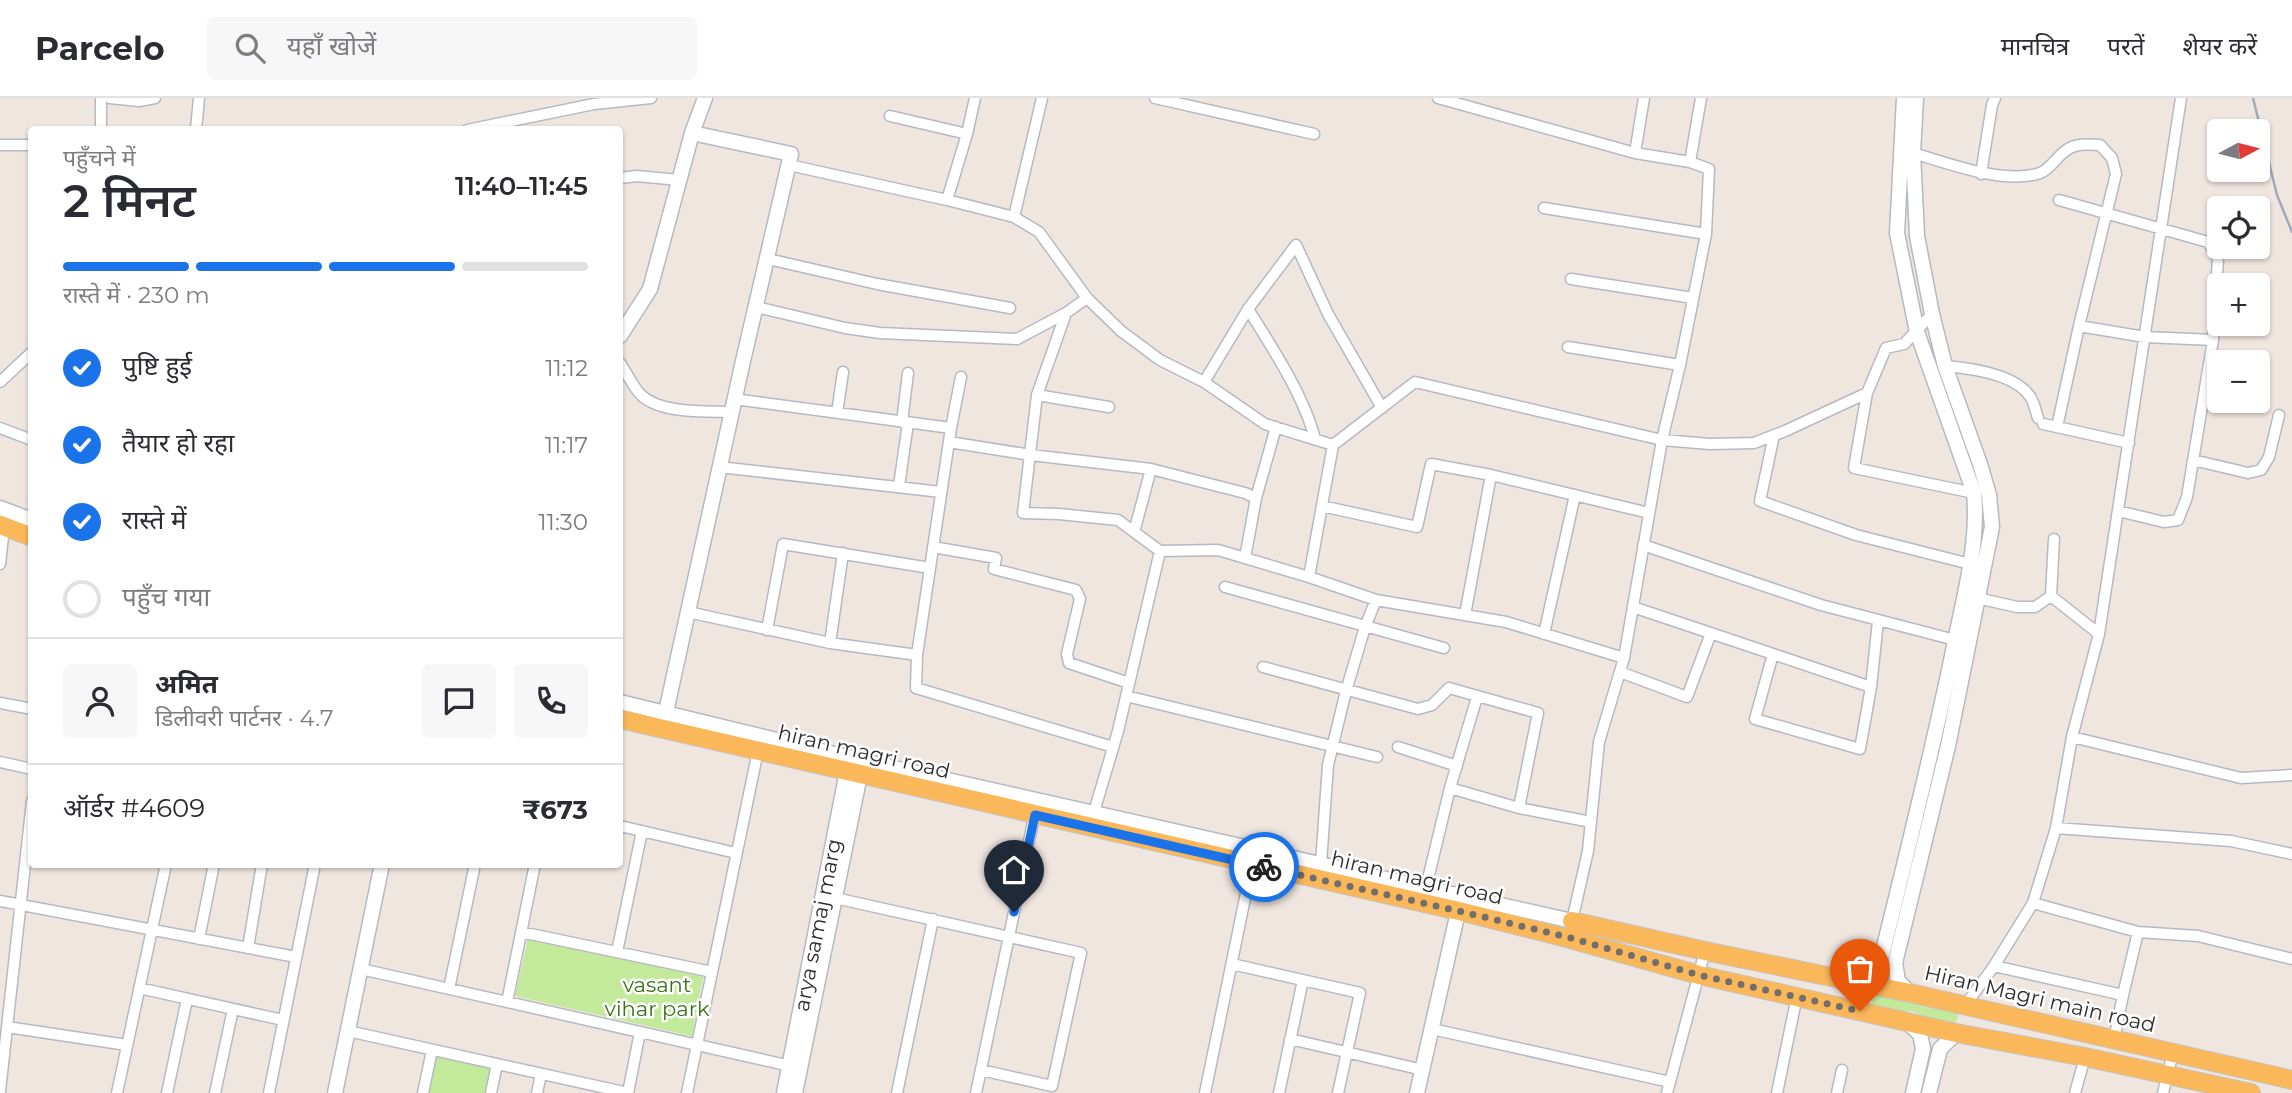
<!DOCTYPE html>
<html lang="hi">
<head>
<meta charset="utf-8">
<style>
  body { margin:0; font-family:Montserrat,"Noto Sans Devanagari",sans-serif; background:#f7f7f7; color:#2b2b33; height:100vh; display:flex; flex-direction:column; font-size:26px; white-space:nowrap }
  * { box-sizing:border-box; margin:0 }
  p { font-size:23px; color:#7c7c81 }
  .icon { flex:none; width:38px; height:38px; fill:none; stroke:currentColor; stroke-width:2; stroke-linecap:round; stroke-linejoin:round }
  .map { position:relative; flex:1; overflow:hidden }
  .panel { position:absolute; left:28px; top:28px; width:595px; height:742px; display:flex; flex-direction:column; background:#fff; border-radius:7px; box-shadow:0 2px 5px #0004 }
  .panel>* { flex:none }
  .needle { width:46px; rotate:83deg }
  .fabs { position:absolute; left:2207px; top:21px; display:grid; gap:14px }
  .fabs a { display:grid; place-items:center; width:63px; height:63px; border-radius:7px; background:#fff; box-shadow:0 2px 5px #0004; font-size:35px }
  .pin { position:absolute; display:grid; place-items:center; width:60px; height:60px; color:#fff; margin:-72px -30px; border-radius:50% 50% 50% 0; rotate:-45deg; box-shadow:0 0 7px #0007 }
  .pin .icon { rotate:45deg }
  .courier { position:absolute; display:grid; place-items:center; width:70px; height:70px; margin:-35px; border:5px solid #1a73e8; border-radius:50%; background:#fff; color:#222; box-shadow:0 2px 9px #0007 }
  .headline em { font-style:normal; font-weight:600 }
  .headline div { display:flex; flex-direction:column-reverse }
  .headline { display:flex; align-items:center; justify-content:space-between; height:119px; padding:0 35px }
  h1 { font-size:46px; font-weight:600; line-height:52px }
  .bar { display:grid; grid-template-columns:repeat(4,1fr); gap:10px 7px; align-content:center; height:84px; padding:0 35px }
  .bar i { height:9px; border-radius:5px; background:#e1e1e2 }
  .bar .current { background:#1a73e8 }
  .bar p { grid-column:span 4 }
  .line { display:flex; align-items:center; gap:18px; padding:0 35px; border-top:2px solid #e1e1e2 }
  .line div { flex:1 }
  .round { display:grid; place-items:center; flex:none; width:74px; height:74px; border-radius:7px; background:#f7f7f7 }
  ol { padding:0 35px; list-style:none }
  li { display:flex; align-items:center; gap:21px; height:77px }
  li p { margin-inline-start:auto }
  li .icon { padding:7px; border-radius:50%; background:#1a73e8; color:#fff; stroke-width:4 }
  li:last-child { color:#7c7c81 }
  li i { width:38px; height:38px; border:4px solid #e1e1e2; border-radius:50% }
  header { display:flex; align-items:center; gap:42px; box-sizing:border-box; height:98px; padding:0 35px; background:#fff; border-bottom:2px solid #e1e1e2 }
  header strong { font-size:33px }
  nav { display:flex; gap:38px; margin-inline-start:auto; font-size:24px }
  .search { width:490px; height:63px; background:#f7f7f7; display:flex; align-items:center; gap:18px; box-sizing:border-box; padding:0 24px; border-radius:7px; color:#7c7c81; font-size:26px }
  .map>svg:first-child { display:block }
  .green { fill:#c3e99a }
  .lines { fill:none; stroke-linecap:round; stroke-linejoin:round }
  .minor-casing { stroke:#b4b9c2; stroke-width:13 }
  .tertiary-casing { stroke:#b4b9c2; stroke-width:17 }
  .primary-casing { stroke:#c4c4c4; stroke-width:20 }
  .minor { stroke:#fff; stroke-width:10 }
  .tertiary { stroke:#fff; stroke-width:14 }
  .primary { stroke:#fbb85a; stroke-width:18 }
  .rail { stroke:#a2a9b9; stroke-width:2.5 }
  .done { stroke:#726e6c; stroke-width:7; stroke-dasharray:0 12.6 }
  .route { stroke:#1a73e8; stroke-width:9 }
  .labels { text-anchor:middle; stroke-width:5; stroke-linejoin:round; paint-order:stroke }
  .street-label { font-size:21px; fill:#2e2e2e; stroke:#fff }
  .park-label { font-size:21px; fill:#3a7316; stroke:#fff }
</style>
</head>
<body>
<header>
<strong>Parcelo</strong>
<div class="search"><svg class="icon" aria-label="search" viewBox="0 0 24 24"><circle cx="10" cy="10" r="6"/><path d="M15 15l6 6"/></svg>यहाँ खोजें</div>
<nav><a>मानचित्र</a><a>परतें</a><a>शेयर करें</a></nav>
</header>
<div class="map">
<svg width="2292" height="995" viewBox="0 0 2292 995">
  <rect width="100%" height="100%" fill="#f0e6e0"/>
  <path class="green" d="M528,840L703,879L692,938L515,898Z
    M1879,894L1923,909L1956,911L1958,918L1956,924L1950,927L1911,913L1884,915L1873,909L1872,903Z
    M436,957L490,970L485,995H428Z"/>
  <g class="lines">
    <defs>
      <path id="minor" d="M101,0V32
        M110,0L139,3L155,0
        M1155,0L1314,36
        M1438,0L1635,55L1690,64
        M890,18L967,36
        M196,32L199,0
        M467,32L594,6L651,0
        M0,47H32
        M1635,55L1644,0
        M1913,55C1947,65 2005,87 2040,75C2050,71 2056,60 2064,54C2074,45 2088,46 2100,47L2112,60L2116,76L2079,228
        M789,67L947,102L967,36L975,0
        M1981,76L1992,7L1995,0
        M620,80L637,78L679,82
        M947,102L1014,119L1039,134L1087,200
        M2059,102L2208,144L2218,160L2213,242L2187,399L2178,422L2164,424L2118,413
        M1544,110L1706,136
        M1014,119L1042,0
        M768,161L877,186L1010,210
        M1571,181L1693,200
        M756,209L845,230L880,235L1017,241L1066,215L1087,200L1121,233L1160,262L1204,284L1265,326L1333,347L1309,479L1376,502L1365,529L1346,593L1328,667L1321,765
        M1248,211C1272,249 1304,298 1315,341
        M1066,215L1037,297L1023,415L1059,416L1118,422L1160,453L1118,633L1094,714
        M1568,249L1680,267
        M620,265C627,275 633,289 641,297C661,316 706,313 732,314
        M1945,268C1969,270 2017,276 2031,300C2034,305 2036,314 2038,320
        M0,284L32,254
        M1204,284L1248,211L1296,147L1328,216L1382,310
        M1867,295L1854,370L1974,395
        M1037,297L1109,309
        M734,301L951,330L917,557L916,590L1113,649
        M837,315L843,274
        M902,324L908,275
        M2043,326L2057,329
        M0,330L32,342
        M951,330L961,279
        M1774,337L1760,403L1856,437L1970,466
        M949,344L1031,357L1151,371L1245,395L1256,400
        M2129,345L2057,329L2079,228L2145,239L2213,242
        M1333,347L1415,284L1662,342L1710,346L1754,345L1785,333L1867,295L1886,250L1904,246L1932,216
        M2193,362L2248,375L2261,372L2269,359L2279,317
        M719,369L941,394
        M899,388L908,325
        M1322,408L1417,429L1431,366L1491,377
        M1134,434L1151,371
        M2054,441L2051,498L2099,536
        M1643,447L1821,507L1955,542
        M933,449L996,460L994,471L1076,492L1080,501L1067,556L1069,565L1129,585
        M1160,453L1218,452L1309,479
        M1245,460L1256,400L1276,329
        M0,466L4,429
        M1225,489L1444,550
        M1977,500L2017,509H2035L2051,498
        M1376,502L1506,524L1624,560
        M1633,509L1773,556L1755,621L1860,651L1871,589L1878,523
        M688,514L830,545L917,557
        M1465,517L1491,377L1649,415
        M767,532L783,446L930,470
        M1544,536L1575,397
        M830,545L843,455
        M1773,556L1871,589
        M1263,569L1418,611L1432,607L1449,590L1538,615L1519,710
        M1620,574L1687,599L1711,535
        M1126,598L1377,659
        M0,605L32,611
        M2072,639L2099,536L2181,0
        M1398,649L1457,668
        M0,664L32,671
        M1450,690L1519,710L1591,724
        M620,728L736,755
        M2056,730L2231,743L2292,756
        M1426,789L1450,690L1477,599
        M835,800L1081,855L1052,988L981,972
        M0,803L296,859
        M2033,805L2138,834L2198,838L2292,861
        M1572,823L1588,753L1599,644L1624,560L1662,342L1680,267L1706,136L1709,71L1690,64L1701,0
        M521,834L712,874
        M199,841L214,766
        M248,850L262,766
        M617,854L642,733
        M1232,866L1360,895L1338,995
        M1994,868L2123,897L2138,834
        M361,871L795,969
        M139,890L283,922
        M449,891L475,766
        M507,904L535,766
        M1964,909L1994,868L2033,805L2056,730L2072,639L2241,680L2292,677
        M7,929L127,947
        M1432,931L1670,984
        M348,933L628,995L640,934
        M1290,941L1423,972
        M2114,942L2123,897
        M0,993L32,703
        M117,995L166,766
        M167,995L187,901
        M215,995L233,911
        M269,995L315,766
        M423,995L432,952
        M491,995L497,966
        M537,995L541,976
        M687,995L759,648
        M897,995L933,821
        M976,995L1036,710
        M1205,995L1252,766
        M1279,995L1303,882
        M1667,995L1705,853
        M1777,995L1797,898
        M1837,995L1842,972
        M2075,995L2085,959
        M2163,995L2173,955"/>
      <path id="tertiary" d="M620,238L650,191L692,35L705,0
        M0,410L32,422
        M620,604L850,660L1572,823
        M664,623L743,263L791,56L692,35
        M1867,886L1881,861C1906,759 1932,656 1953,553C1963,502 1979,447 1974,395L1917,234L1897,135L1904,0
        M1910,895L1898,883L1895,865L1948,648L1992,429L1989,397L1980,366L1945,268L1932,216L1917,138L1913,55L1916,0
        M1907,924L1920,936L1923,951L1913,995
        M335,995L382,766
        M784,995L849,663
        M795,995L862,667
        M1417,995L1460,805
        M1929,995L1940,951L1956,935"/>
      <path id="primary" d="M0,427L32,439
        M620,621L1459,813L1567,840L1699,877L1956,935L2085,959L2251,995
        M1572,823L1705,853L1910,895L2292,982"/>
    </defs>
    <use href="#minor" class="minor-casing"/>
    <use href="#tertiary" class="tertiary-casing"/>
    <use href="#primary" class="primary-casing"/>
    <use href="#minor" class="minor"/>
    <use href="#tertiary" class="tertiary"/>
    <use href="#primary" class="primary"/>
    <path class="rail" d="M2253,0L2277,97L2292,134"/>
  </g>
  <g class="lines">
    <path class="done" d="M1264,769L1463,814L1567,839L1699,877L1860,913"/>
    <path class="route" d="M1014,814L1035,717L1264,769"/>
  </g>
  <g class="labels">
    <g class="street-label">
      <text transform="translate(864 654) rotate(13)" y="7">hiran magri road</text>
      <text transform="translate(1417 780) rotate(13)" y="7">hiran magri road</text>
      <text transform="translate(818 827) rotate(-79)" y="7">arya samaj marg</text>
      <text transform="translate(2040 901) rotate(13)" y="7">Hiran Magri main road</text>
    </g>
    <g class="park-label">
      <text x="657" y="894">vasant<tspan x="657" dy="24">vihar park</tspan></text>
    </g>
  </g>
</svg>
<div class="fabs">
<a><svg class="needle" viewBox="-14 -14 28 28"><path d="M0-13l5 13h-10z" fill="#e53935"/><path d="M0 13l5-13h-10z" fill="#7c7c81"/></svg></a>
<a><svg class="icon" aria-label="locate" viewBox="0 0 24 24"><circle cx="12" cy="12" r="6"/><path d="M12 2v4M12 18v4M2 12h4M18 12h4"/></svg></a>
<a>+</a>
<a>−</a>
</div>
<div class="pin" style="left:1860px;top:913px;background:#ea580c"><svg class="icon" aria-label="bag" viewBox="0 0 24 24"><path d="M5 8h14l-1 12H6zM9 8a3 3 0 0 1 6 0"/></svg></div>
<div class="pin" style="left:1014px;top:814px;background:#1f2937"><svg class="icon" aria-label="home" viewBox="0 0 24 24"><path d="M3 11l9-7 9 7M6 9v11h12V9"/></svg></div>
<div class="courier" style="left:1264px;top:769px"><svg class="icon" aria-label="bike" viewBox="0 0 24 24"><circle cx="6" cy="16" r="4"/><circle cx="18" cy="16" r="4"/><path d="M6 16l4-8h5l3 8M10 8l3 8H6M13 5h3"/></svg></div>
<section class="panel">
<div class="headline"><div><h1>2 मिनट</h1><p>पहुँचने में</p></div><em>11:40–11:45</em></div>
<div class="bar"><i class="current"></i><i class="current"></i><i class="current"></i><i></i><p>रास्ते में · 230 m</p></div>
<ol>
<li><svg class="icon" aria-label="check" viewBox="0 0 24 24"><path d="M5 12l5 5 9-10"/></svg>पुष्टि हुई<p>11:12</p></li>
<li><svg class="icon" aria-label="check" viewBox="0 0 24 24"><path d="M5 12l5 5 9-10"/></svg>तैयार हो रहा<p>11:17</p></li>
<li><svg class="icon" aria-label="check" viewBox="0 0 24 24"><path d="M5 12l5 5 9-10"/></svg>रास्ते में<p>11:30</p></li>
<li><i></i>पहुँच गया</li>
</ol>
<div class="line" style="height:126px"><a class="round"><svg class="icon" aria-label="person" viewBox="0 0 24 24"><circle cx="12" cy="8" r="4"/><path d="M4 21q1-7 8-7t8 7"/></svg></a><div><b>अमित</b><p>डिलीवरी पार्टनर · 4.7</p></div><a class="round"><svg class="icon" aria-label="chat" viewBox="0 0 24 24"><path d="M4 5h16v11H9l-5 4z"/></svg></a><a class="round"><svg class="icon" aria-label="phone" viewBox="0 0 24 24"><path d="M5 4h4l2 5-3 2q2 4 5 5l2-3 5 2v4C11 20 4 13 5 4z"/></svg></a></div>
<div class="line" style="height:91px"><div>ऑर्डर #4609</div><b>₹673</b></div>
</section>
</div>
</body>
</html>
